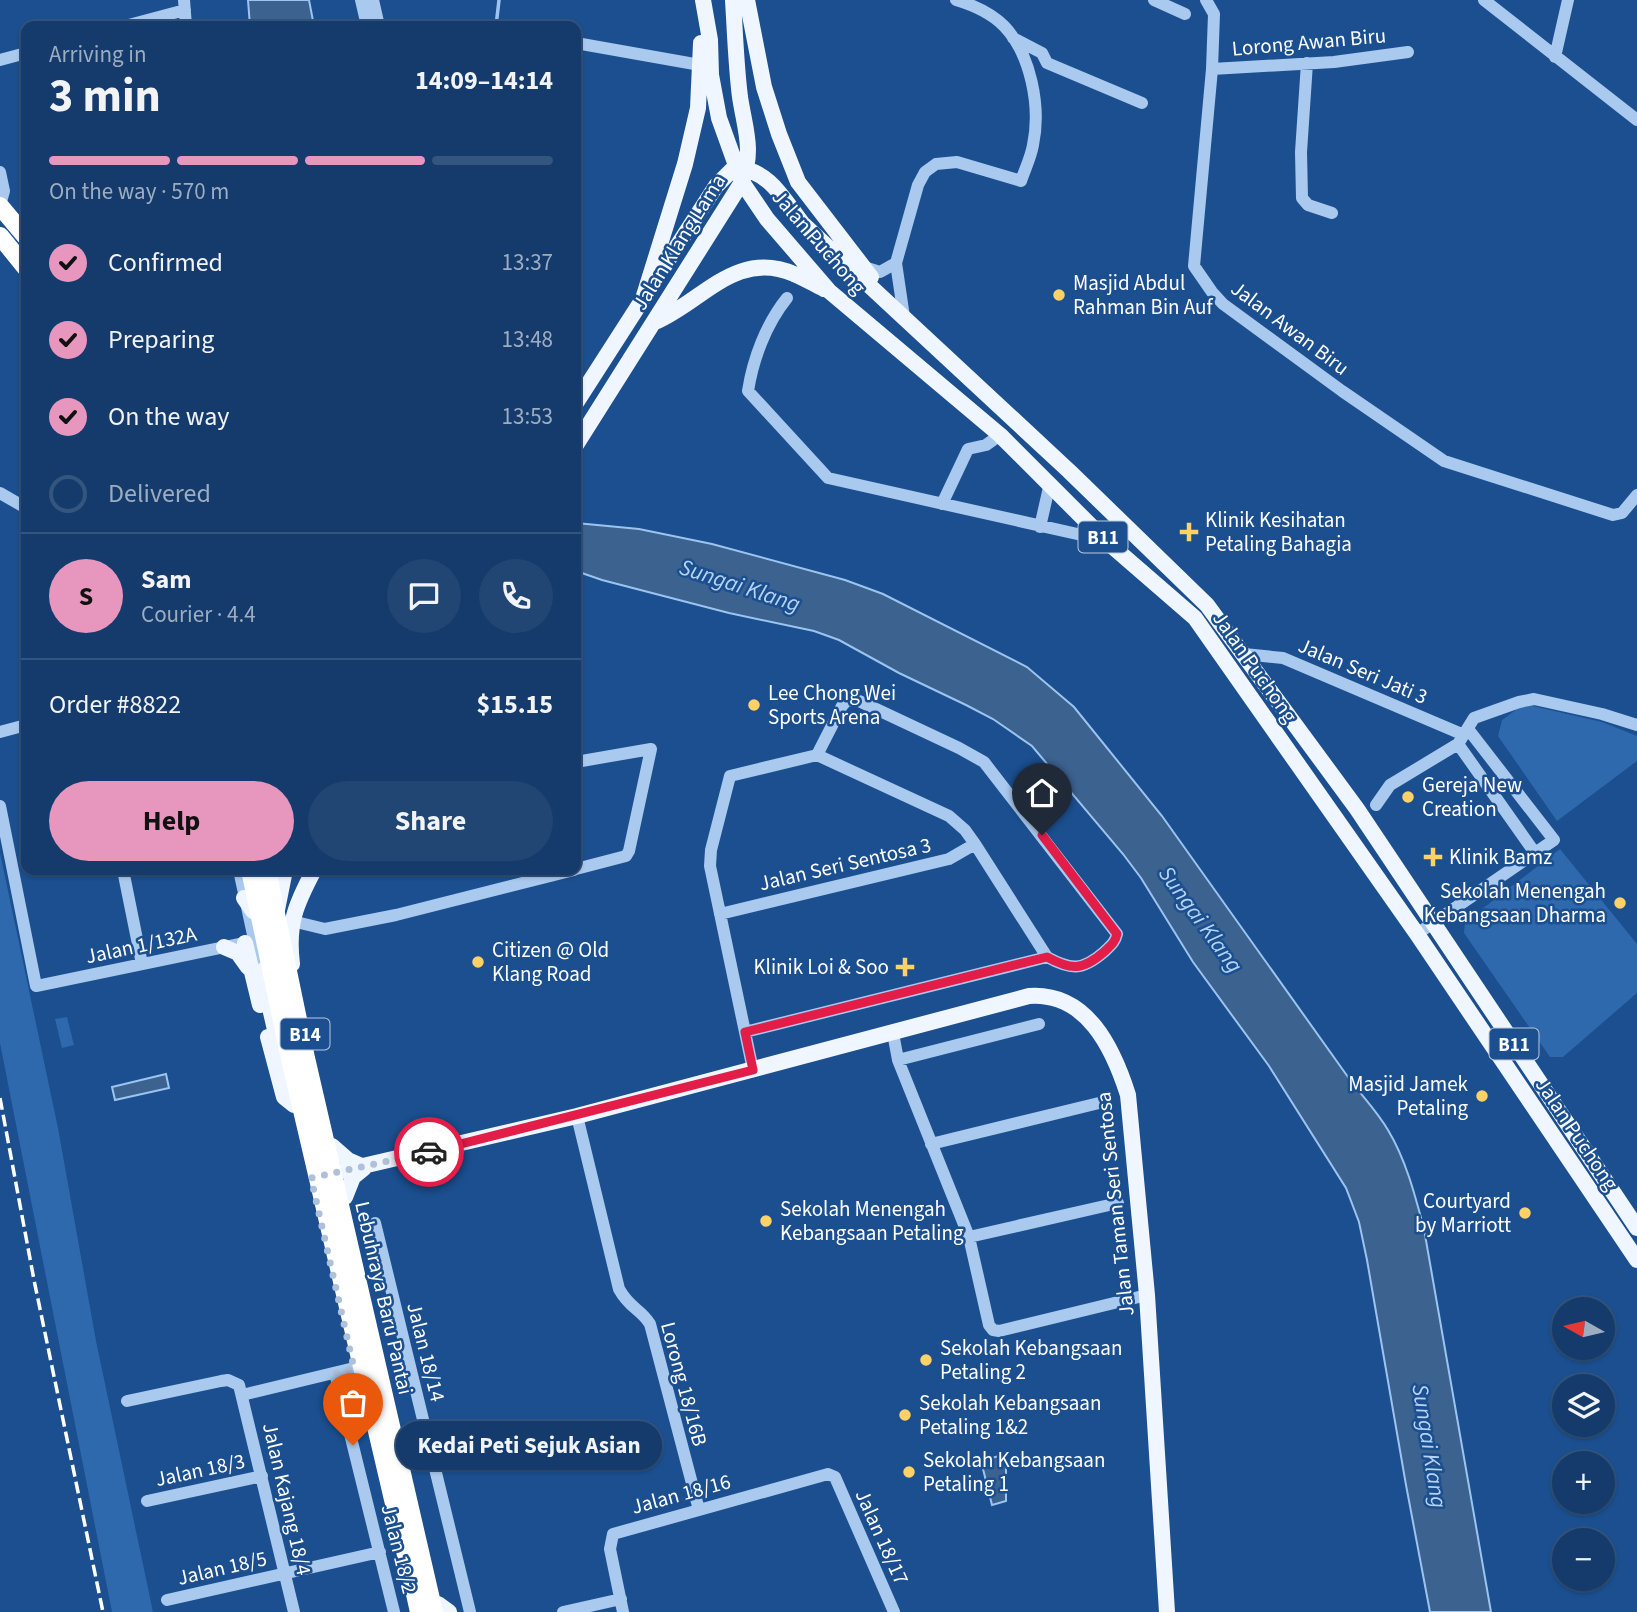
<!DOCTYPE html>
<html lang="en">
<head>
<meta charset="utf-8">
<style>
  body { margin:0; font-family:"Source Sans 3",sans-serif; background:#214673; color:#f1f3f6; height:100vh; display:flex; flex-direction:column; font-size:26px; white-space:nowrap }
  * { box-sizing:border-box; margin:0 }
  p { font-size:23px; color:#9dadc1 }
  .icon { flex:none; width:38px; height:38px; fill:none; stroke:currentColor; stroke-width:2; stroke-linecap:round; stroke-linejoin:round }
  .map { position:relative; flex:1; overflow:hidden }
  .drawer { position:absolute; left:21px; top:21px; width:560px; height:854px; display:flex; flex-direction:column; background:#143b6b; border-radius:14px; box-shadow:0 2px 5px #0004,0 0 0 2px #33557e }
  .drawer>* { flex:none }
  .needle { width:46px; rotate:278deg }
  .fabs { position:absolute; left:1552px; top:1297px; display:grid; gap:14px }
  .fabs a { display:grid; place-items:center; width:63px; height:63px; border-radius:50%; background:#143b6b; box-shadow:0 2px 5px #0004,0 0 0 2px #33557e; font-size:35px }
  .pin { position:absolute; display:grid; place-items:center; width:60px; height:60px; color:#fff; margin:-72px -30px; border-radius:50% 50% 50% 0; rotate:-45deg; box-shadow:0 0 7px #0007 }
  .pin .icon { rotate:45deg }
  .courier { position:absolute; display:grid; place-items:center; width:70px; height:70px; margin:-35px; border:5px solid #e11d48; border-radius:50%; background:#fff; color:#222; box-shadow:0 2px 9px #0007 }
  .bubble { position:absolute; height:49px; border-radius:24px; background:#143b6b; box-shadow:0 2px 5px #0004,0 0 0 2px #33557e; font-size:23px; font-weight:700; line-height:49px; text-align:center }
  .headline em { font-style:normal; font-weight:700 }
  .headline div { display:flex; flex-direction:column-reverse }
  .headline { display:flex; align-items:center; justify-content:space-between; height:119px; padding:0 28px }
  h1 { font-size:46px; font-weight:700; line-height:52px }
  .bar { display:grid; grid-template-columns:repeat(4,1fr); gap:10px 7px; align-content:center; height:84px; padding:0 28px }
  .bar i { height:9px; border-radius:5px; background:#33557e }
  .bar .active { background:#e797bd }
  .bar p { grid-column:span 4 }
  .line { display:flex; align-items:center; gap:18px; padding:0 28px; border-top:2px solid #33557e }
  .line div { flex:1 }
  .round { display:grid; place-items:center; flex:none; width:74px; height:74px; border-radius:37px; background:#214673 }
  ol { padding:0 28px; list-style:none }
  li { display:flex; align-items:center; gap:21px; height:77px }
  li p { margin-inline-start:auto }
  li .icon { padding:7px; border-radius:50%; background:#e797bd; color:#111; stroke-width:4 }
  li:last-child { color:#9dadc1 }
  li i { width:38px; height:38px; border:4px solid #33557e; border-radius:50% }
  .cta { display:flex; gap:14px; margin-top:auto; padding:14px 28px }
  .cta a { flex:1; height:80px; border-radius:42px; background:#e797bd; color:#111; font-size:28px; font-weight:700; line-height:80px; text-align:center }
  .cta a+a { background:#214673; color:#f1f3f6 }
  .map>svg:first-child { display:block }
  .green { fill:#2e69ad }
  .water { fill:#3c6290; stroke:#9cc4f0; stroke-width:2 }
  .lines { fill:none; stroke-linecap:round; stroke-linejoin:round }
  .stream { stroke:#9cc4f0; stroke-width:3.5 }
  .minor { stroke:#a9c9ee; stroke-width:12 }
  .major { stroke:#f0f6ff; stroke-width:16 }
  .highway { stroke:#fff; stroke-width:18 }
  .rail { stroke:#fff; stroke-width:3.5; stroke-dasharray:12 5; stroke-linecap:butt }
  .highway-bridge { stroke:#fff; stroke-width:18 }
  .done { stroke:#afc1d8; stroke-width:7; stroke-dasharray:0 12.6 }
  .route { stroke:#e11d48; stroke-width:9 }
  .poi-dot { fill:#ffd166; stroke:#1b4f8f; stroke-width:2.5 }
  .labels { text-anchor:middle; stroke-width:5; stroke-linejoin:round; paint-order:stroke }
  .shield { fill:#1b4f8f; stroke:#bbcadd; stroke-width:2 }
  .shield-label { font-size:19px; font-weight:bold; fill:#fff }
  .street-label { font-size:21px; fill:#fff; stroke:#1b4f8f }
  .poi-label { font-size:21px; fill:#fff; stroke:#1b4f8f; text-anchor:start }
  .water-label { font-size:23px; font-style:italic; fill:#b5d3f5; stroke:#1b4f8f }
</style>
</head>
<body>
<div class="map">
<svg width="1637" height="1612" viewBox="0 0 1637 1612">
  <rect width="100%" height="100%" fill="#1b4f8f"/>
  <path class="green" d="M1524,704L1602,722L1637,736V761L1557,821L1498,736L1502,720Z
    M1560,849L1637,944V993L1563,1057H1550L1464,933L1465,922Z
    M0,853L58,1128L96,1341L153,1612H112L0,1043Z
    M67,1017L74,1045L62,1048L55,1019Z"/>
  <path class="water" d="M248,0H309L314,26H250Z
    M576,523L639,529L712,544L845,580L883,594L1027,667L1074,707L1162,816L1348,1077C1361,1095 1377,1111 1388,1130C1406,1160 1415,1195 1424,1229L1491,1612H1430L1406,1485L1367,1260L1359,1222L1346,1188L1269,1066L1193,962L1141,878L1123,854L1032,746L993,719L966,705L899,673L839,640L814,631L729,613L602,580L576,571Z
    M166,1074L169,1088L115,1100L112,1087Z
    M1006,1454V1501L992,1505L981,1461Z"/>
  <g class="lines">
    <path class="stream" d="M496,26L499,0"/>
    <path class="minor" d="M184,0L186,26
      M361,0L367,26
      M373,0L379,26
      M1154,0L1185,14
      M1206,0L1214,14L1212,69L1194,266L1212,292L1223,304L1342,391L1444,461L1613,515L1622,513L1637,495
      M1484,0L1637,120
      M125,26L185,10
      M1013,38L1042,53L1047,63L1142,103
      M576,43L700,65
      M1555,57L1568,0
      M0,60L26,53
      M1307,63L1301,152L1302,198L1308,205L1332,213
      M1212,69L1334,62L1408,52
      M0,172L4,191L0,205
      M864,267L880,272L896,263
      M787,298C766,324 753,359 748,391L828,478L1104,540
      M904,317L896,263L918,185L925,172L936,164L957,162L1021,181C1025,169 1031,157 1033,145C1041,107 1031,54 1004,26C991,13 973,5 956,0
      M0,493L26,508
      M942,504L968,449L986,445L1000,435
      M1040,527L1050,483
      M1244,654L1283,658L1464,735
      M0,732L26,725
      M1458,744L1535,853
      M817,755L842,706L847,700L859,701L959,748L984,762L1117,934C1115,943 1110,946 1104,952C1082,971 1071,970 1047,957
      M576,762L651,749L629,851L626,856L576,869
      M1376,805L1390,785L1458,744L1474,718L1519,702L1534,699L1602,714L1637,725
      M0,806L36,986L253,941
      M123,870L142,964
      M239,870L263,981
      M720,914L949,859L975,844
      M292,921L325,929L396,915L574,870
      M1417,934L1554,840L1468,729
      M745,1032L1047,957
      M893,1033L898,1060L969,1237L989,1325L993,1330L999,1331L1147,1295
      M898,1060L1039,1024
      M753,1070L710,866L711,850L730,776L817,755L949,816L965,830L975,844L1047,957
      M577,1116L619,1289C630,1309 640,1308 650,1324L699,1510
      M931,1144L1099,1103
      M375,1223L470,1612
      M969,1237L1118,1203
      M335,1373L394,1612
      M242,1395L354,1368
      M127,1401L221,1381L228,1380L239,1385L294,1612
      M147,1501L262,1476
      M167,1600L380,1552
      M563,1612L621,1599
      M623,1612L610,1549L613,1534L828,1474L835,1477L894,1612"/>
    <path class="major" d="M703,0L710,40L711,75L719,118L742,182L767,219L829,291L1000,435L1105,540L1195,618L1417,934L1637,1260
      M747,0L764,87L779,134L798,182L871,277
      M735,167C770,171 782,197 802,223L1069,471L1207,605L1357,809L1637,1228
      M652,285L716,186L735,167
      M643,299L685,164L698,108L701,43
      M655,322C702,302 736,249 794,274C804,278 814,284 824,289
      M576,403L648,291
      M576,445L742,182C754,149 745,130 740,97C736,65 735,32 733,0
      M244,898L253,911L266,916
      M277,910L285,870
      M245,943L260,1005
      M224,947L238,953L248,967
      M292,964C287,924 296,904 314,870
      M265,969L267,995L279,1047
      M268,1037L284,1097L294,1105
      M332,1146L348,1160L364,1167
      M320,1176L577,1116L1029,996C1087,992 1113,1048 1128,1095L1147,1295L1167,1612
      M345,1197L353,1177L364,1168
      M438,1604L449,1612"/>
    <path class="highway" d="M0,206L26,237
      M0,236L26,268
      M413,1585L419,1612"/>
    <path class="rail" d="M0,1098L34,1280L103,1612"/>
    <path class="highway-bridge" d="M250,870L290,1059L413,1585
      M267,870L306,1058L434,1612"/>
  </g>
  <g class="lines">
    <path class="done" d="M353,1445L335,1373L354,1368L311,1178L429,1152"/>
    <path class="route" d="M429,1152L753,1070L745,1032L1047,957C1071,970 1082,971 1104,952C1110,946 1115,943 1117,934L1042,835"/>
  </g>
  <g class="poi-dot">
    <circle cx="1059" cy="295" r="7"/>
    <path d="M1185.5 521.5h7v7h7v7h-7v7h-7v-7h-7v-7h7z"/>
    <circle cx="754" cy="705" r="7"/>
    <circle cx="1408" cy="797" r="7"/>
    <path d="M1429.5 846.5h7v7h7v7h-7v7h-7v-7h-7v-7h7z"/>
    <circle cx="1620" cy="903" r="7"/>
    <circle cx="478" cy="962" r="7"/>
    <path d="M901.5 956.5h7v7h7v7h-7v7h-7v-7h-7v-7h7z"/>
    <circle cx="1482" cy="1096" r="7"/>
    <circle cx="1525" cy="1213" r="7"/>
    <circle cx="766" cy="1221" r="7"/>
    <circle cx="926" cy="1360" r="7"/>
    <circle cx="905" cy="1415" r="7"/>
    <circle cx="909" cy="1472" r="7"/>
  </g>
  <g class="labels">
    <g class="shield">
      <rect x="1078.5" y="521.5" width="49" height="31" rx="5"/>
      <rect x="280.5" y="1018.5" width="49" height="31" rx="5"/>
      <rect x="1489.5" y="1028.5" width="49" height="31" rx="5"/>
    </g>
    <g class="shield-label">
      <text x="1103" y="544">B11</text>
      <text x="305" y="1041">B14</text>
      <text x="1514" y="1051">B11</text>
    </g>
    <g class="street-label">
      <text transform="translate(1309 42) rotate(-5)" y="7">Lorong Awan Biru</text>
      <text transform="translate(679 242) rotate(-58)" y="7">Jalan Klang Lama</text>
      <text transform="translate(819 242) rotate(49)" y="7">Jalan Puchong</text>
      <text transform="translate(1290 328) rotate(37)" y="7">Jalan Awan Biru</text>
      <text transform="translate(1255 667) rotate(55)" y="7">Jalan Puchong</text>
      <text transform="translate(1363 671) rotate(23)" y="7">Jalan Seri Jati 3</text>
      <text transform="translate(845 864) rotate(-13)" y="7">Jalan Seri Sentosa 3</text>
      <text transform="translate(141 945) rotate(-12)" y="7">Jalan 1/132A</text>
      <text transform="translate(1577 1134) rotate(56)" y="7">Jalan Puchong</text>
      <text transform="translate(1115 1204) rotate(-96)" y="7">Jalan Taman Seri Sentosa</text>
      <text transform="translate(384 1298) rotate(77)" y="7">Lebuhraya Baru Pantai</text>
      <text transform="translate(426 1352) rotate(76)" y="7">Jalan 18/14</text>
      <text transform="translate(684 1384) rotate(75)" y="7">Lorong 18/16B</text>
      <text transform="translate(200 1470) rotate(-12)" y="7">Jalan 18/3</text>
      <text transform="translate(681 1494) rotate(-15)" y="7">Jalan 18/16</text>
      <text transform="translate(287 1499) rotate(77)" y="7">Jalan Kajang 18/4</text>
      <text transform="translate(882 1537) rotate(66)" y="7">Jalan 18/17</text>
      <text transform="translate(399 1549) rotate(76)" y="7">Jalan 18/2</text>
      <text transform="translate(222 1568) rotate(-13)" y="7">Jalan 18/5</text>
    </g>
    <g class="poi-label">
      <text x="1073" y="290">Masjid Abdul<tspan x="1073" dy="24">Rahman Bin Auf</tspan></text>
      <text x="1205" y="527">Klinik Kesihatan<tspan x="1205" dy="24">Petaling Bahagia</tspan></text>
      <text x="768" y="700">Lee Chong Wei<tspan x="768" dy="24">Sports Arena</tspan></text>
      <text x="1422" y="792">Gereja New<tspan x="1422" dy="24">Creation</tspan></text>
      <text x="1449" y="864">Klinik Bamz</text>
      <text x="1606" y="898" text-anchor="end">Sekolah Menengah<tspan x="1606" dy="24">Kebangsaan Dharma</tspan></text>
      <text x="492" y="957">Citizen @ Old<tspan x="492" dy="24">Klang Road</tspan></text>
      <text x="889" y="974" text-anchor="end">Klinik Loi &amp; Soo</text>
      <text x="1468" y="1091" text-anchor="end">Masjid Jamek<tspan x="1468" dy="24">Petaling</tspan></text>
      <text x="1511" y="1208" text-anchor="end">Courtyard<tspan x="1511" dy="24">by Marriott</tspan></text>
      <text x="780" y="1216">Sekolah Menengah<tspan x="780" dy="24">Kebangsaan Petaling</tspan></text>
      <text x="940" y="1355">Sekolah Kebangsaan<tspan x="940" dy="24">Petaling 2</tspan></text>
      <text x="919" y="1410">Sekolah Kebangsaan<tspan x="919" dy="24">Petaling 1&amp;2</tspan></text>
      <text x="923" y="1467">Sekolah Kebangsaan<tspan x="923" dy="24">Petaling 1</tspan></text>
    </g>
    <g class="water-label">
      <text transform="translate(740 585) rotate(18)" y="8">Sungai Klang</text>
      <text transform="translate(1201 919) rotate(54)" y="8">Sungai Klang</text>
      <text transform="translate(1430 1446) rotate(81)" y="8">Sungai Klang</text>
    </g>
  </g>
</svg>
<div class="fabs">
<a><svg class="needle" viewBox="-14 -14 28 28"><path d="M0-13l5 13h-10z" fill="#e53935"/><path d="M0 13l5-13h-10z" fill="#9dadc1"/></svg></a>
<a><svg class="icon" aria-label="layers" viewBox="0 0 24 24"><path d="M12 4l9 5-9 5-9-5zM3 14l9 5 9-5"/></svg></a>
<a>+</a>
<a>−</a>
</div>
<div class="pin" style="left:353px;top:1445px;background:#ea580c"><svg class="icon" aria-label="bag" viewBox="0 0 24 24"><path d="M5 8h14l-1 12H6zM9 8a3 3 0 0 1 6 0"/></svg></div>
<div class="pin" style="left:1042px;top:835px;background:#1f2937"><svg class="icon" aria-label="home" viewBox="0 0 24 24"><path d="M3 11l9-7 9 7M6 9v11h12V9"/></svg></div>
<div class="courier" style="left:429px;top:1152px"><svg class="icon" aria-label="car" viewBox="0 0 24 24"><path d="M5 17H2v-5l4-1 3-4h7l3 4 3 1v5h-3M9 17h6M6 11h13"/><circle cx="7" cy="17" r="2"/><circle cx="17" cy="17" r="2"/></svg></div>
<div class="bubble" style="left:396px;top:1421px;width:266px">Kedai Peti Sejuk Asian</div>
<section class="drawer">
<div class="headline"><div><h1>3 min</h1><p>Arriving in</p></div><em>14:09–14:14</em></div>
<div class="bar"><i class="active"></i><i class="active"></i><i class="active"></i><i></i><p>On the way · 570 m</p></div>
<ol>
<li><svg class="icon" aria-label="check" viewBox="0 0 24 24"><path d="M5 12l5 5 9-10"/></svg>Confirmed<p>13:37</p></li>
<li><svg class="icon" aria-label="check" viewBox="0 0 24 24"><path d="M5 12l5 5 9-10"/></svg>Preparing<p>13:48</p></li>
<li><svg class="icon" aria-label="check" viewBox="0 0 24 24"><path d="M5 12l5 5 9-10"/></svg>On the way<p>13:53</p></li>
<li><i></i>Delivered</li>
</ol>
<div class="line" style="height:126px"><b class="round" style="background:#e797bd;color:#111">S</b><div><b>Sam</b><p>Courier · 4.4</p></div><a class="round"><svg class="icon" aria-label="chat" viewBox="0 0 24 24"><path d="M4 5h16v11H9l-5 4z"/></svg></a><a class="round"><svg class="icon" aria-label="phone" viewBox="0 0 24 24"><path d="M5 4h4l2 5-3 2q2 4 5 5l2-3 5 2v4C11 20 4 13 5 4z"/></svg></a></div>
<div class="line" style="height:91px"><div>Order #8822</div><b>$15.15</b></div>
<div class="cta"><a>Help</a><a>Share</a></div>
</section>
</div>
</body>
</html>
